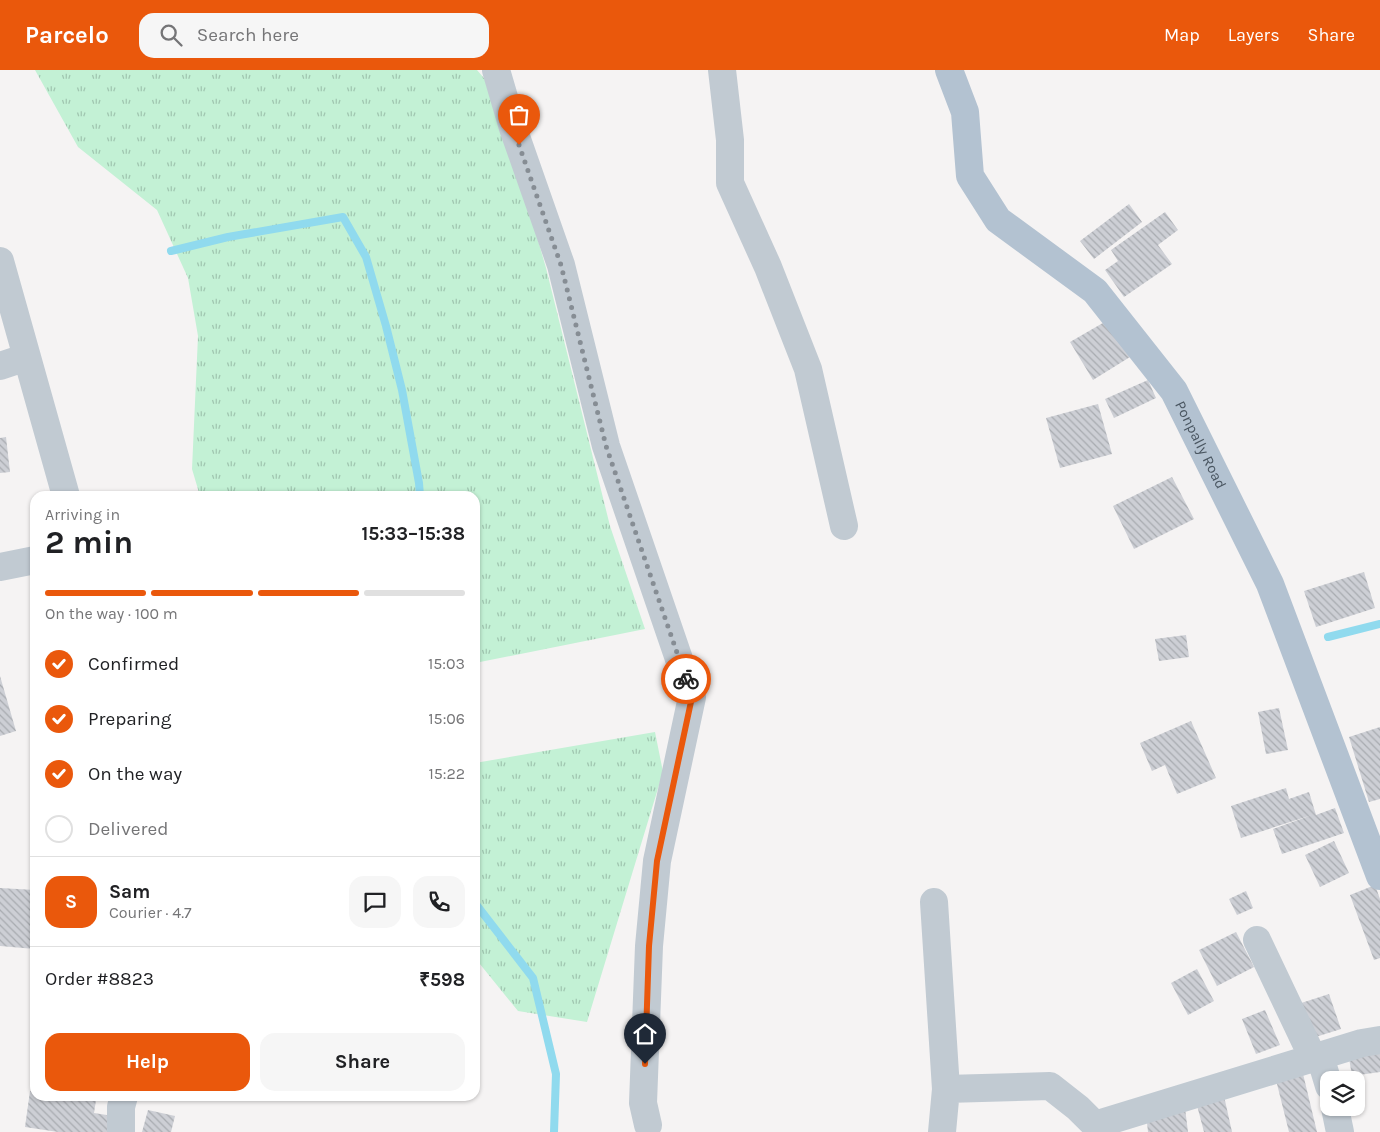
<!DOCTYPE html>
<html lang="en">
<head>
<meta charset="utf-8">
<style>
  body { margin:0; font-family:Karla,sans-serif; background:#f6f6f6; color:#202124; height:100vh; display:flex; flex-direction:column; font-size:19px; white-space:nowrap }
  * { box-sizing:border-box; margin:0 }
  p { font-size:16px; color:#757577 }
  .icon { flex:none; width:28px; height:28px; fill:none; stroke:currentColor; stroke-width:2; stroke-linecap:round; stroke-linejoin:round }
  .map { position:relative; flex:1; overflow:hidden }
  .panel { position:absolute; left:30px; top:421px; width:450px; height:610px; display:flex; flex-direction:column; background:#fff; border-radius:15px; box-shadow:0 1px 4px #0004 }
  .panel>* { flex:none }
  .tools { position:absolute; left:1320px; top:1001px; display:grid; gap:10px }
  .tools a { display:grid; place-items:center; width:45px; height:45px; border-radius:10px; background:#fff; box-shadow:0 1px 4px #0004; font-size:25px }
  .pin { position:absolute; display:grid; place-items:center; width:42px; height:42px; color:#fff; margin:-51px -21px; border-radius:50% 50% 50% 0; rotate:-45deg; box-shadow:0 0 5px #0007 }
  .pin .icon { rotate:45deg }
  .courier { position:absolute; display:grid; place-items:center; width:50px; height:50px; margin:-25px; border:4px solid #ea580c; border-radius:50%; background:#fff; color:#222; box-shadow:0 1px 6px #0007 }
  .overview em { font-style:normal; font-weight:700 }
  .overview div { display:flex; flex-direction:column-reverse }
  .overview { display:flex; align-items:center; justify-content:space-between; height:85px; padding:0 15px }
  h1 { font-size:32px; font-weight:700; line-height:38px }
  .bar { display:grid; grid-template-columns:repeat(4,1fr); gap:8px 5px; align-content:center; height:60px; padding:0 15px }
  .bar i { height:6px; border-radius:4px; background:#e0e0e0 }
  .bar .selected { background:#ea580c }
  .bar p { grid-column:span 4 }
  .line { display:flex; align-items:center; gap:12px; padding:0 15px; border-top:1px solid #e0e0e0 }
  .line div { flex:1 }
  .round { display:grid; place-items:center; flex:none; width:52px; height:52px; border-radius:15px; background:#f6f6f6 }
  ol { padding:0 15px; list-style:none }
  li { display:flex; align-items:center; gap:15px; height:55px }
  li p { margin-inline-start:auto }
  li .icon { padding:5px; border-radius:50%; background:#ea580c; color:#fff; stroke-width:4 }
  li:last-child { color:#757577 }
  li i { width:28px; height:28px; border:2px solid #e0e0e0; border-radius:50% }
  .button { display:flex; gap:10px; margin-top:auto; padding:10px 15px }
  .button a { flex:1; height:58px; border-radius:15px; background:#ea580c; color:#fff; font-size:20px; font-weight:700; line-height:58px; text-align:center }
  .button a+a { background:#f6f6f6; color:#202124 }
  header { display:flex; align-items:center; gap:30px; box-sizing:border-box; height:70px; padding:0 25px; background:#ea580c; color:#fff }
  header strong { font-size:24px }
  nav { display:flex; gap:28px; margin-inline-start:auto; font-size:18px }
  .search { width:350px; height:45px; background:#f6f6f6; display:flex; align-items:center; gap:12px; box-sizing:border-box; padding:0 18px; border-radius:15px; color:#757577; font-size:19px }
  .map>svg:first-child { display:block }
  .grass { fill:url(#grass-tufts) }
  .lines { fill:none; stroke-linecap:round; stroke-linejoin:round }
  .stream { stroke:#90daee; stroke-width:8 }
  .building { fill:url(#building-back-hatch) }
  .minor { stroke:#c1cad2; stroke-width:28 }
  .major { stroke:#b3c2d1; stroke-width:28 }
  .done { stroke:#868d94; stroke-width:5; stroke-dasharray:0 9 }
  .route { stroke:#ea580c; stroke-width:6 }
  .labels { text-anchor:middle; stroke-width:4; stroke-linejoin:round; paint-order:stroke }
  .street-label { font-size:15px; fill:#4a5661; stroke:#fff }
</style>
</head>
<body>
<header>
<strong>Parcelo</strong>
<div class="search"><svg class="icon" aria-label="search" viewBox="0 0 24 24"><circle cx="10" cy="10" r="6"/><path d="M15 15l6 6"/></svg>Search here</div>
<nav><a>Map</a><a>Layers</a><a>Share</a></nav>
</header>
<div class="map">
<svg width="1380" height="1062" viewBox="0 0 1380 1062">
  <defs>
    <pattern id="grass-tufts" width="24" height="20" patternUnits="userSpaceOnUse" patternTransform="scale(1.25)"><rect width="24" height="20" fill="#c3f1d5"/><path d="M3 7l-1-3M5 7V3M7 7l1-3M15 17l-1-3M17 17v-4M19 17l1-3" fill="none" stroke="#a0c6b0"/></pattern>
    <pattern id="building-back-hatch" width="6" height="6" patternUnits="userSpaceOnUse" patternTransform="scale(1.25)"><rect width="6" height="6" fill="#cdcfd5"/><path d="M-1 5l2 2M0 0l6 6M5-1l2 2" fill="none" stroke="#a8abb0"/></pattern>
  </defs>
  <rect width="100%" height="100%" fill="#f5f3f3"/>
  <path class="grass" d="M35,0H477L495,21L546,198L610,456L645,559L475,593V426H200L192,399L198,266L188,208L157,140L78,77Z
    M655,662L663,702L587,952L518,941L475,888V693Z"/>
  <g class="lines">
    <path class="stream" d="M171,181L228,167L343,147L366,187L386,256L402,320L419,413L420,426
      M1328,567L1380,554
      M475,833L533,908L556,1004L554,1062"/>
  </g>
  <path class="building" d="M1129,134L1142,152L1094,189L1080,171Z
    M1165,142L1178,160L1158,175L1172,194L1124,227L1105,200L1118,191L1111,180Z
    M1108,250L1130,287L1093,310L1070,272Z
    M1148,310L1156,328L1114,348L1105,329Z
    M1098,334L1112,384L1060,398L1046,348Z
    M6,367L10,402L0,403V368Z
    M1172,407L1194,449L1134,479L1113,436Z
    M1364,502L1375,538L1316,557L1304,521Z
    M1186,565L1189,587L1159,591L1155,569Z
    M0,606L16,661L0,666Z
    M1279,638L1288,680L1266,684L1258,642Z
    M1191,651L1216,708L1177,724L1165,695L1152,701L1140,673Z
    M1380,657V729L1369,732L1349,667Z
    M1286,718L1289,729L1309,722L1316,745L1335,738L1344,763L1282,784L1273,759L1312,745L1241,768L1231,736Z
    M1334,771L1349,803L1320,817L1305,785Z
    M1375,815L1380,829V888L1374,890L1350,825Z
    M0,818L35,820V879L0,876Z
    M1246,821L1253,838L1237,845L1229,829Z
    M1236,862L1254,897L1217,916L1199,880Z
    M1197,899L1214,931L1188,945L1171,913Z
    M1329,924L1341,959L1303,971L1292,936Z
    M1265,940L1280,975L1256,984L1242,949Z
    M1380,965V1002L1352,1006L1346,970Z
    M1298,983L1317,1062H1289L1271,990Z
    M1222,1017L1232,1062H1204L1194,1024Z
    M30,1021L35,1022V1026H68L96,1030L94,1043L113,1046L111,1062H58L25,1057Z
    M1184,1030L1188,1062H1148L1145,1034Z
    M148,1040L175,1046L171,1062H142Z"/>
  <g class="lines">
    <path class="minor" d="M496,0L513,58L561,195L606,376L692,627L657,791L649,876L643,1033L648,1055
      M722,0L730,70V113L768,197L808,299L844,456
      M0,191L66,426
      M0,296L27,287
      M0,497L35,490
      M934,832L946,1019L942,1062
      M1257,870L1313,988
      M1320,986L1329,1016
      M946,1019L1050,1016L1078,1038L1095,1055L1362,973L1380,970
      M1335,1038L1340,1062
      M121,1062V1037L124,1026"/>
    <path class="major" id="s1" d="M949,0L965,42L970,106L998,150L1095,221L1174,321L1270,514L1380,806"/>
  </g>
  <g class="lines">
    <path class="done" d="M519,75L561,195L606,376L686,609"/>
    <path class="route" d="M645,994L649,876L657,791L692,627L686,609"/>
  </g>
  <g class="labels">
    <g class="street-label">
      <text dy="5" stroke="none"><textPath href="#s1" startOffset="469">Ponpally Road</textPath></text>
    </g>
  </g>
</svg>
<div class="tools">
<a><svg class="icon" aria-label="layers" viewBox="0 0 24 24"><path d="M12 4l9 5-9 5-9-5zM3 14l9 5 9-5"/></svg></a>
</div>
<div class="pin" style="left:519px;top:75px;background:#ea580c"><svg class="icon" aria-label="bag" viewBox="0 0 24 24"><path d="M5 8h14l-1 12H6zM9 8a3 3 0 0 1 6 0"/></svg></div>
<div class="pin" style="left:645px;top:994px;background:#1f2937"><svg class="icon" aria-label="home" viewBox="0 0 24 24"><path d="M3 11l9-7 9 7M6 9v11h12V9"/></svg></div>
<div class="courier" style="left:686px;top:609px"><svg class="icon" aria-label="bike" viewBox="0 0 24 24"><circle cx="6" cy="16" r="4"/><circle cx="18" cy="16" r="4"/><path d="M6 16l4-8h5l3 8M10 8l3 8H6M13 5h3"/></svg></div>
<section class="panel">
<div class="overview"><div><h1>2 min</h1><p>Arriving in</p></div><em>15:33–15:38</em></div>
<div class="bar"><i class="selected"></i><i class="selected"></i><i class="selected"></i><i></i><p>On the way · 100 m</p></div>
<ol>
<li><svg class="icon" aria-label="check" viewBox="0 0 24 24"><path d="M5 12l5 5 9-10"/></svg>Confirmed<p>15:03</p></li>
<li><svg class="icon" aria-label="check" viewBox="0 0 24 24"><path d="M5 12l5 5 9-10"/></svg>Preparing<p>15:06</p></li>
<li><svg class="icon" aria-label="check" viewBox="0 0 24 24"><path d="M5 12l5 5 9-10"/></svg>On the way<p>15:22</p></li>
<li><i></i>Delivered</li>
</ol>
<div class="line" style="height:90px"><b class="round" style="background:#ea580c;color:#fff">S</b><div><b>Sam</b><p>Courier · 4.7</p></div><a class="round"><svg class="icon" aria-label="chat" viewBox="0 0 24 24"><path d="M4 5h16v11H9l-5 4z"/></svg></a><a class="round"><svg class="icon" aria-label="phone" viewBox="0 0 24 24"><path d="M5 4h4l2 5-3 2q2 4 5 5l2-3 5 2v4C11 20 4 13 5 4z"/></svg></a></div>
<div class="line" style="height:65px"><div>Order #8823</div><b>₹598</b></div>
<div class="button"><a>Help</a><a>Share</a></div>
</section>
</div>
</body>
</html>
